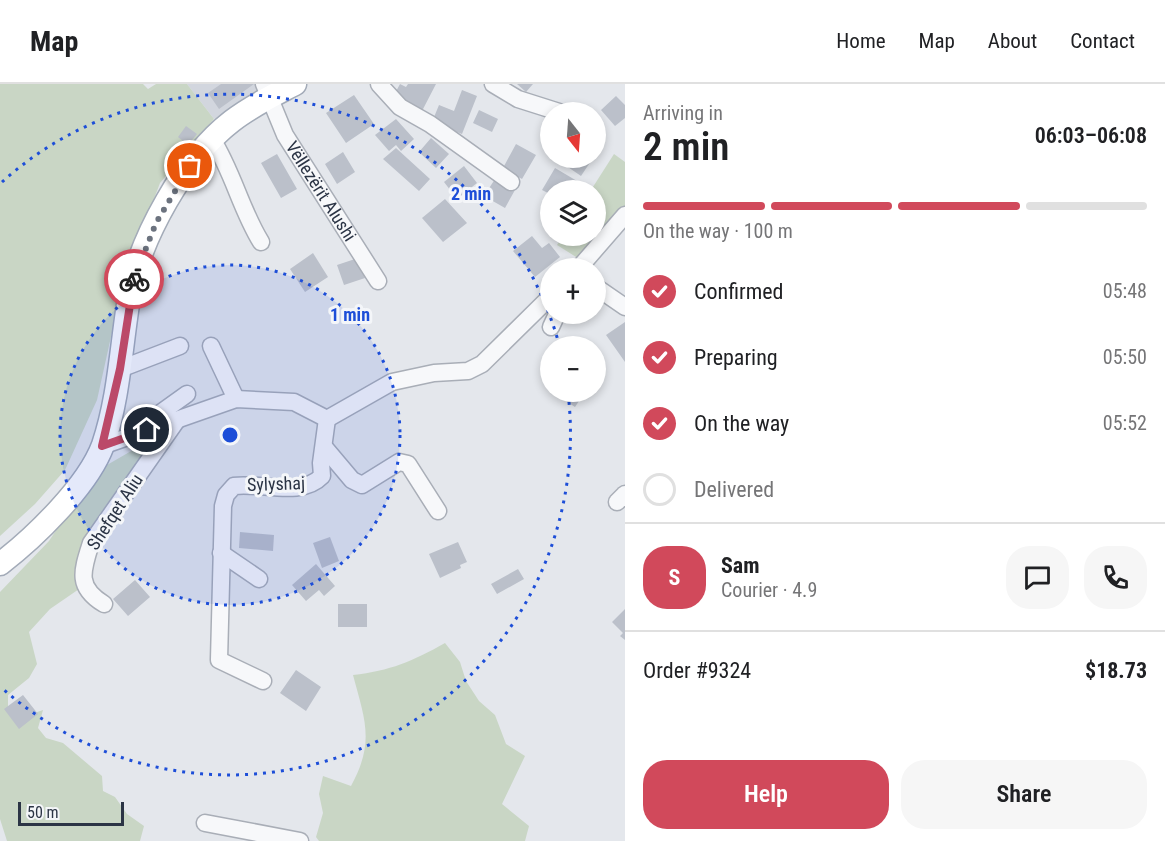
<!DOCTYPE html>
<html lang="en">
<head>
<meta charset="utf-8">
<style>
  body { margin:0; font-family:"Roboto Condensed",sans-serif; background:#f6f6f6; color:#202124; height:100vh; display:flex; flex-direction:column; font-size:22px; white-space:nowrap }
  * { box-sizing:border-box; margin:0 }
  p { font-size:20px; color:#757577 }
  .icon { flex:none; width:33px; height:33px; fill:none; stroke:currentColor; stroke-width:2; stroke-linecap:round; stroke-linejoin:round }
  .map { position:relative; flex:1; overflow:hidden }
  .side { display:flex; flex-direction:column; background:#fff; width:540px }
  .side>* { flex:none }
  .needle { width:39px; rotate:163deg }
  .controls { position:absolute; left:540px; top:18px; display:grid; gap:12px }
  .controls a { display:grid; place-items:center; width:66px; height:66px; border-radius:50%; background:#fff; box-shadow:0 3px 9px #0003; font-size:30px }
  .scale { position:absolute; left:18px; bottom:15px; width:106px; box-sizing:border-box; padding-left:6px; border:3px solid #2b3445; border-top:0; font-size:16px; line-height:21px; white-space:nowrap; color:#2b3445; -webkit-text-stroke:4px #f4f6f9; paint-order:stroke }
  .pin { position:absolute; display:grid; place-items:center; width:51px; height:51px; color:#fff; margin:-26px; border:3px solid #fff; border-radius:50%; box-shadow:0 2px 6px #0007 }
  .courier { position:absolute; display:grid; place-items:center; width:60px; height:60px; margin:-30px; border:4px solid #d1495b; border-radius:50%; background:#fff; color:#222; box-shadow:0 2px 8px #0007 }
  .headline em { font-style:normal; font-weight:600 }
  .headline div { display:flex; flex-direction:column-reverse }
  .headline { display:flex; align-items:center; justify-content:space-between; height:102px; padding:0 18px }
  h1 { font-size:39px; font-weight:600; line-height:45px }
  .bar { display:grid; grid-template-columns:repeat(4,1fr); gap:9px 6px; align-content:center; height:72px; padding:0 18px }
  .bar i { height:8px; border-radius:4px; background:#e0e0e0 }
  .bar .selected { background:#d1495b }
  .bar p { grid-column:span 4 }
  .line { display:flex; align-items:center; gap:15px; padding:0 18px; border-top:2px solid #e0e0e0 }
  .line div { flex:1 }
  .round { display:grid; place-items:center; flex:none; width:63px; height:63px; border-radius:24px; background:#f6f6f6 }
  ol { padding:0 18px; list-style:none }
  li { display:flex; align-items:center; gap:18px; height:66px }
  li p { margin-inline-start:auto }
  li .icon { padding:6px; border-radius:50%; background:#d1495b; color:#fff; stroke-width:4 }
  li:last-child { color:#757577 }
  li i { width:33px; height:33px; border:3px solid #e0e0e0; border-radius:50% }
  .button { display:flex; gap:12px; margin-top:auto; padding:12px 18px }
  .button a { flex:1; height:69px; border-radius:24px; background:#d1495b; color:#fff; font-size:24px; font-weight:600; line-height:69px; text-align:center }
  .button a+a { background:#f6f6f6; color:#202124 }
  header { display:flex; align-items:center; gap:36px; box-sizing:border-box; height:84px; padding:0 30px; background:#fff; border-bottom:2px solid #e0e0e0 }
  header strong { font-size:28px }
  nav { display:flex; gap:33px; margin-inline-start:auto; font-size:21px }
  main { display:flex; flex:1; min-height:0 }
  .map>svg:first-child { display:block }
  .built { fill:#d2d6de }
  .green { fill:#c9d6c5 }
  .building { fill:#bbc0ca }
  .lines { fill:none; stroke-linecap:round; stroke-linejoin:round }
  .minor-casing { stroke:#a9aeb7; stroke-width:19 }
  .major-casing { stroke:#a3abb8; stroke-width:25 }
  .minor { stroke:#f7f8fa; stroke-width:16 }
  .major { stroke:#fff; stroke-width:22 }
  .done { stroke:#6c737f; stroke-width:6; stroke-dasharray:0 10.8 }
  .route { stroke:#d1495b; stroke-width:8 }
  .ring { fill:none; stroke:#1d4ed8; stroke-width:3; stroke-dasharray:3 6 }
  .labels { text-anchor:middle; stroke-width:6; stroke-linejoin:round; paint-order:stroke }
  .street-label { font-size:18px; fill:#2b3445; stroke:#f4f6f9 }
  .centre { fill:#1d4ed8; stroke:#f4f6f9; stroke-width:3 }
  .ring-label { font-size:18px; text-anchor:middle; font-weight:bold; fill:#1d4ed8; stroke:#f4f6f9; stroke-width:6; stroke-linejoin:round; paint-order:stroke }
</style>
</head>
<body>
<header>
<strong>Map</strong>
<nav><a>Home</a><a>Map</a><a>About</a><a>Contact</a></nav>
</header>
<main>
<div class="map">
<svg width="625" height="757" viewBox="0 0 625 757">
  <rect width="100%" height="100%" fill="#e4e7ec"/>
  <path class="built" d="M187,0H257L259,7L214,35Z"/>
  <path class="green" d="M0,0H143L148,5L156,0H187L214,35L160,99L124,194L97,316L65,386L35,420L0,452Z
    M614,70L625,78V137L592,183L557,161L563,152H596V106H591Z
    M152,355L158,362L88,459L82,503L50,525L29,548L37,580L29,594L8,611V627L20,634L43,626L38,644L46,654L63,659L102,692L103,707L115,713L127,730L144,742L140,757H7L0,735V508L49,457L76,416L107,381Z
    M445,559L460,578L466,597L479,617L495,631L506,660L525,672L502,720L529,742L525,757H319L316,753L323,729L319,710L323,692L351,702C375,658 365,636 353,591C390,587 413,577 445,559Z"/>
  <path class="building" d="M221,0H254L219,25L208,9Z
    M400,0L406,3L408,0H436L422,27L393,13Z
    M517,0H533L526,8Z
    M462,6L477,12L462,50L432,38L439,21L454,27Z
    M354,11L374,40L346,59L326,29Z
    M616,12L625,21V34L615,42L601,26Z
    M479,26L498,35L492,48L473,39Z
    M396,35L414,55L401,67L396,61L389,67L375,51Z
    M186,42L197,50L188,61L178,53Z
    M431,54L449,70L436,84L419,68Z
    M516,60L536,71L522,95L503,84Z
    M396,64L430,95L419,107L383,75Z
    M343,68L355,88L337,100L325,80Z
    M277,70L297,105L281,114L261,79Z
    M565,74H593L581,92L562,79Z
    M464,82L477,99L457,115L444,98Z
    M555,84L577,97L571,106H550V110L542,106Z
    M495,95L515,106L505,124L484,112Z
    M445,115L467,139L443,158L422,134Z
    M532,152L542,164L549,159L560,173L535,193L513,167Z
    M313,169L328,193L305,208L290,185Z
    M358,174L365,194L344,201L337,181Z
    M625,238V278L606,251Z
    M552,308H585L575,323Z
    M240,448L274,451L273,467L239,464Z
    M330,453L339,477L322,484L313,459Z
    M458,458L467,478L460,481L461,484L440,494L429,470Z
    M316,480L335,502L324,512L319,506L306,517L292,501Z
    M518,485L524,495L497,510L491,500Z
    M135,496L150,513L128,532L113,515Z
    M338,520H367V543H338Z
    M625,525V556L620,552L623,549L612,538Z
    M296,586L321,603L306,627L280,609Z
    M23,611L38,630L19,645L4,625Z"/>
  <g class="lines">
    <defs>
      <g id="minor">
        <path id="s1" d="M264,0L285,51L378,197"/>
        <path d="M379,0L400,23L430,40L511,98"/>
        <path d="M493,0L518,15L559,28"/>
        <path d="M212,55C233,88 241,126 261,158"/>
        <path d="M579,184L625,131"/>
        <path d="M596,203L625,223"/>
        <path d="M551,243L557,230"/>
        <path d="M211,262L236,315"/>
        <path d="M120,285L180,262"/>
        <path d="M327,335L392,298L434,289L468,287L482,280L550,213"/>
        <path d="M141,343L187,310"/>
        <path d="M102,362L236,315L294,318L327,335"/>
        <path d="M325,364L352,396L362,401L399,378L408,380L438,427"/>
        <path d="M617,418L625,410"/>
        <path d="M221,469L259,495"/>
        <path d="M104,520C76,503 82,487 91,459L177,336"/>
        <path d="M263,597L219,576L223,422L226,411L234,402C261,398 301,414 322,392L321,379L327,335"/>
        <path d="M205,739L300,757"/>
      </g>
      <path id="major" d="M0,480C34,454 88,402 103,361C119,314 121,263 129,214C139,155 185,73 232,37C251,22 274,11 295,0"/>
    </defs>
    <use href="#minor" class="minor-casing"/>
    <use href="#major" class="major-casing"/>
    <use href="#minor" class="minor"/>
    <use href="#major" class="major"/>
  </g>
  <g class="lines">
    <path class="done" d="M134,195L156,139L190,82"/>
    <path class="route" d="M134,195L120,285L102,362L147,346"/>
  </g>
  <circle cx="230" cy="351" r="170" fill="#1d4ed8" fill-opacity=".12"/>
  <g class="ring">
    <circle cx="230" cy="351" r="170"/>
    <path d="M2 98A341 341 0 0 1 559 260M568 309A341 341 0 0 1 2 604"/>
  </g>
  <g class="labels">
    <g class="street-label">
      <text dy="6" stroke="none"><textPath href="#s1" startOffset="122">Vëllezërit Alushi</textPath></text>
      <text transform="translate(276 400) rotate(-2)" y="6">Sylyshaj</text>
      <text transform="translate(115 428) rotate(-57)" y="6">Shefqet Aliu</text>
    </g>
  </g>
  <circle cx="230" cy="351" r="9" class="centre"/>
  <g class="ring-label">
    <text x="471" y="116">2 min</text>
    <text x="350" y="237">1 min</text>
  </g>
</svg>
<div class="controls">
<a><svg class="needle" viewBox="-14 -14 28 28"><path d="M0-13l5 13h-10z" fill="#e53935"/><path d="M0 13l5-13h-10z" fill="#757577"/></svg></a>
<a><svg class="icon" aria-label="layers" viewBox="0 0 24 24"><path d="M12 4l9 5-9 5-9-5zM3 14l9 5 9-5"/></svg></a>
<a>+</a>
<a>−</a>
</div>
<div class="scale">50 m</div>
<div class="pin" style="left:190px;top:82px;background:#ea580c"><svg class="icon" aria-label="bag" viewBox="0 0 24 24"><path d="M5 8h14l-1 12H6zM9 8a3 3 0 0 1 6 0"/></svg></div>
<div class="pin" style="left:147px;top:346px;background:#1f2937"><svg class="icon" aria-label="home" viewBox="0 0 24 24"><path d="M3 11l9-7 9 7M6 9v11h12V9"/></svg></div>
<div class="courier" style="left:134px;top:195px"><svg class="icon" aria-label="bike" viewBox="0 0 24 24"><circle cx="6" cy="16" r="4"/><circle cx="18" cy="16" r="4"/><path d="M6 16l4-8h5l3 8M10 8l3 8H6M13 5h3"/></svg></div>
</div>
<section class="side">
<div class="headline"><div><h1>2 min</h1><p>Arriving in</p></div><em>06:03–06:08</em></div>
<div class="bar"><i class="selected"></i><i class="selected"></i><i class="selected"></i><i></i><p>On the way · 100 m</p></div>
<ol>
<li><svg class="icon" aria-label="check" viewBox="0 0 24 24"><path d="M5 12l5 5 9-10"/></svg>Confirmed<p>05:48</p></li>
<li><svg class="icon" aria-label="check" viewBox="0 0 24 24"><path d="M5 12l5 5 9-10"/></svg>Preparing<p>05:50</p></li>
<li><svg class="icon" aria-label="check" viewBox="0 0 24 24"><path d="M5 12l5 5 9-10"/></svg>On the way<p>05:52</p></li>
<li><i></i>Delivered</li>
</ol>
<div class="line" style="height:108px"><b class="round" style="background:#d1495b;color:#fff">S</b><div><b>Sam</b><p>Courier · 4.9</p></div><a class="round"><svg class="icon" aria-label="chat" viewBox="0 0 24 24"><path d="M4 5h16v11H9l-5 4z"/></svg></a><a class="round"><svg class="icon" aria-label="phone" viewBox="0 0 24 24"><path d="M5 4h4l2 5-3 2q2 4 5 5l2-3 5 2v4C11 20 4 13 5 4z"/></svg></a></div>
<div class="line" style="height:78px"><div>Order #9324</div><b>$18.73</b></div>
<div class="button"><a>Help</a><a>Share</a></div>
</section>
</main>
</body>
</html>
